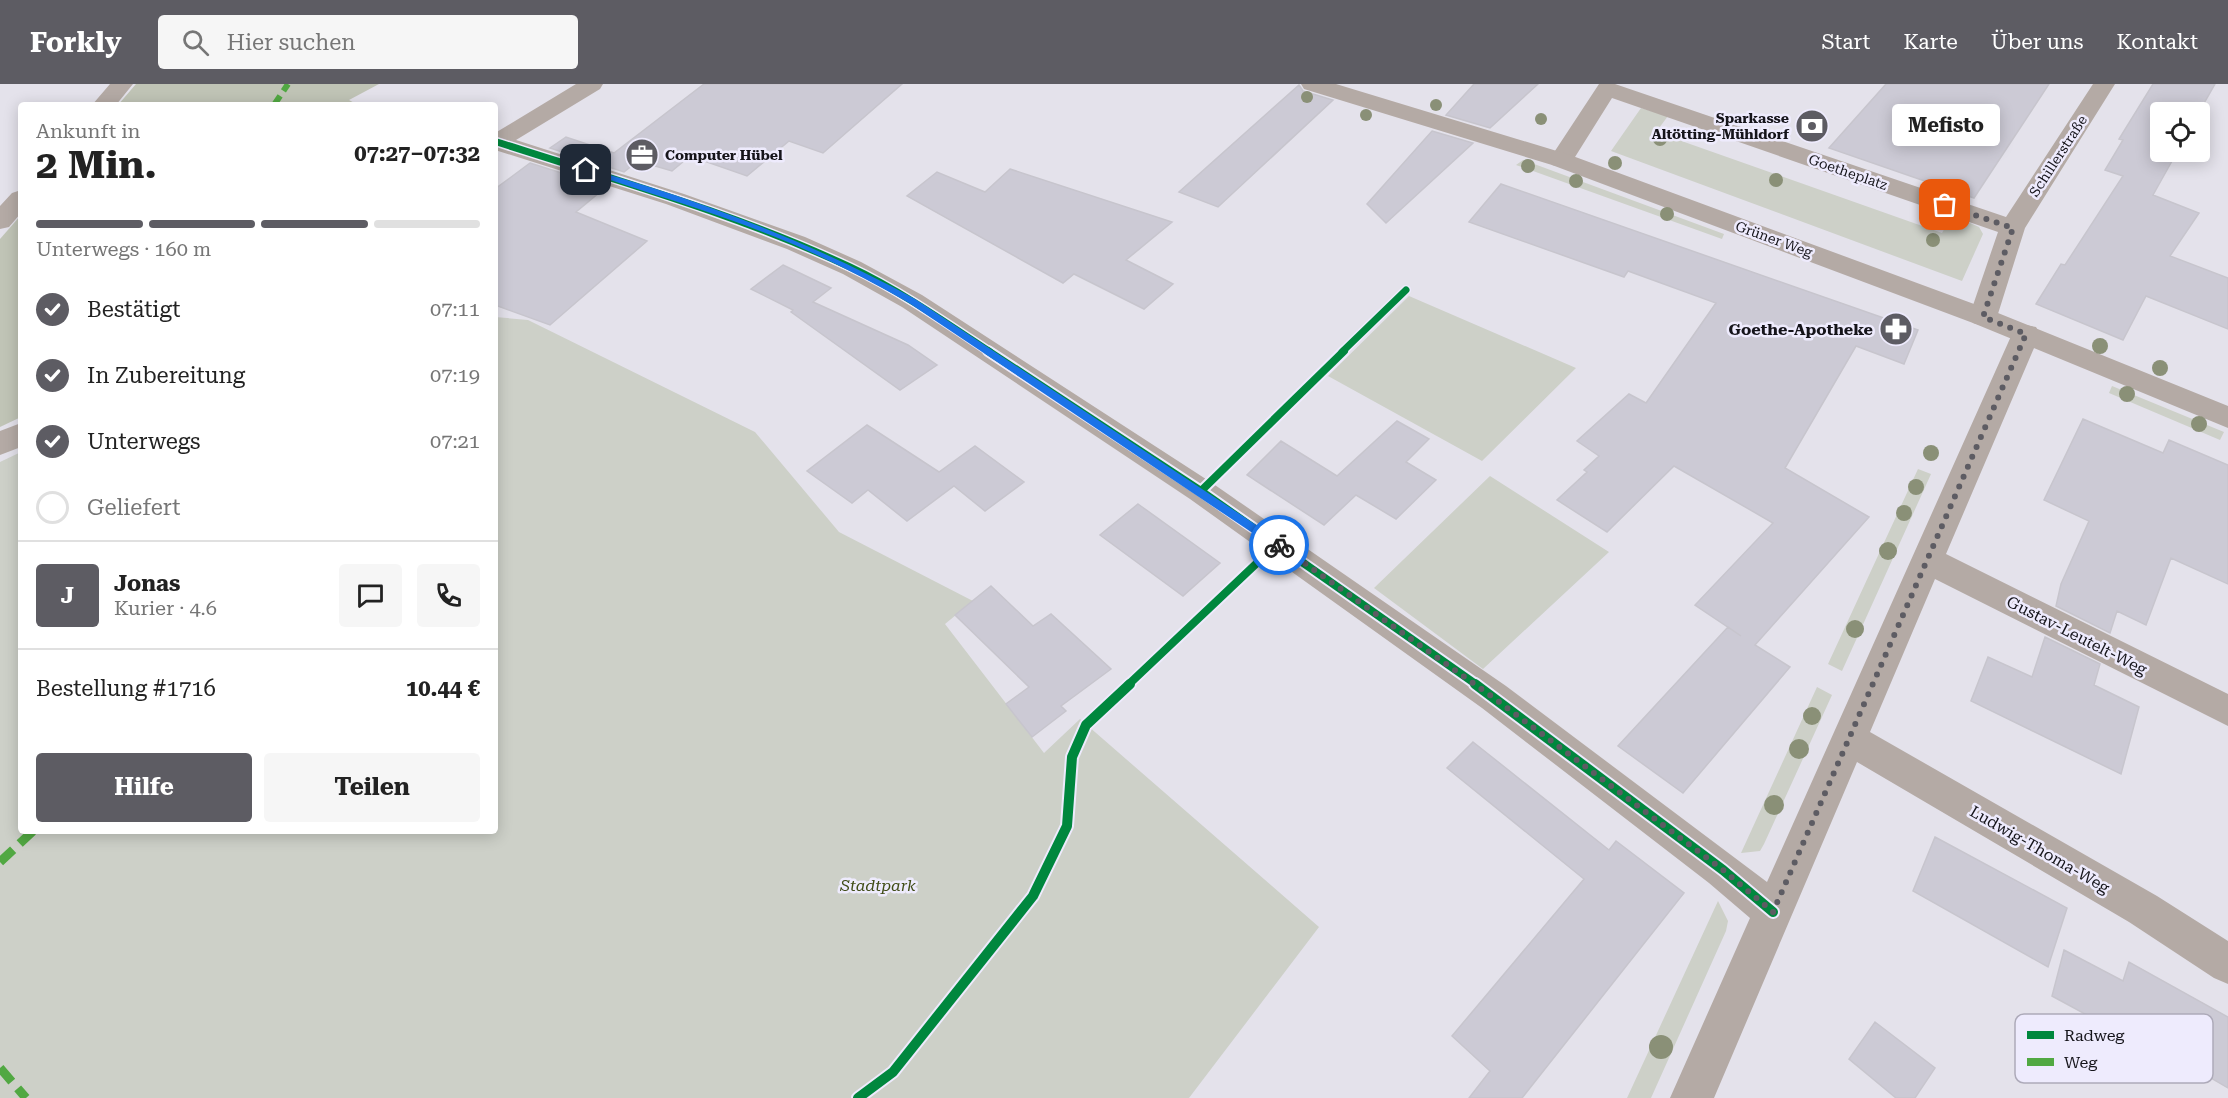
<!DOCTYPE html>
<html lang="de">
<head>
<meta charset="utf-8">
<style>
  body { margin:0; font-family:"Roboto Serif",serif; background:#f6f6f6; color:#222; height:100vh; display:flex; flex-direction:column; font-size:22px; white-space:nowrap }
  * { box-sizing:border-box; margin:0 }
  p { font-size:20px; color:#767676 }
  .icon { flex:none; width:33px; height:33px; fill:none; stroke:currentColor; stroke-width:2; stroke-linecap:round; stroke-linejoin:round }
  .map { position:relative; flex:1; overflow:hidden }
  .side { position:absolute; left:18px; top:18px; width:480px; height:732px; display:flex; flex-direction:column; background:#fff; border-radius:6px; box-shadow:0 3px 15px #0003 }
  .side>* { flex:none }
  .tools { position:absolute; left:2150px; top:18px; display:grid; gap:12px }
  .tools a { display:grid; place-items:center; width:60px; height:60px; border-radius:6px; background:#fff; box-shadow:0 3px 15px #0003; font-size:30px }
  .pin { position:absolute; display:grid; place-items:center; width:51px; height:51px; color:#fff; margin:-26px; border-radius:12px; box-shadow:0 3px 9px #0006 }
  .courier { position:absolute; display:grid; place-items:center; width:60px; height:60px; margin:-30px; border:4px solid #1a73e8; border-radius:50%; background:#fff; color:#222; box-shadow:0 2px 8px #0007 }
  .bubble { position:absolute; height:42px; border-radius:6px; background:#fff; box-shadow:0 3px 15px #0003; font-size:20px; font-weight:700; line-height:42px; text-align:center }
  .summary em { font-style:normal; font-weight:700 }
  .summary div { display:flex; flex-direction:column-reverse }
  .summary { display:flex; align-items:center; justify-content:space-between; height:102px; padding:0 18px }
  h1 { font-size:39px; font-weight:700; line-height:45px }
  .bar { display:grid; grid-template-columns:repeat(4,1fr); gap:9px 6px; align-content:center; height:72px; padding:0 18px }
  .bar i { height:8px; border-radius:4px; background:#e0e0e0 }
  .bar .on { background:#5d5c63 }
  .bar p { grid-column:span 4 }
  .line { display:flex; align-items:center; gap:15px; padding:0 18px; border-top:2px solid #e0e0e0 }
  .line div { flex:1 }
  .round { display:grid; place-items:center; flex:none; width:63px; height:63px; border-radius:6px; background:#f6f6f6 }
  ol { padding:0 18px; list-style:none }
  li { display:flex; align-items:center; gap:18px; height:66px }
  li p { margin-inline-start:auto }
  li .icon { padding:6px; border-radius:50%; background:#5d5c63; color:#fff; stroke-width:4 }
  li:last-child { color:#767676 }
  li i { width:33px; height:33px; border:3px solid #e0e0e0; border-radius:50% }
  .primary-button { display:flex; gap:12px; margin-top:auto; padding:12px 18px }
  .primary-button a { flex:1; height:69px; border-radius:6px; background:#5d5c63; color:#fff; font-size:24px; font-weight:700; line-height:69px; text-align:center }
  .primary-button a+a { background:#f6f6f6; color:#222 }
  header { display:flex; align-items:center; gap:36px; box-sizing:border-box; height:84px; padding:0 30px; background:#5d5c63; color:#fff }
  header strong { font-size:28px }
  nav { display:flex; gap:33px; margin-inline-start:auto; font-size:21px }
  .search { width:420px; height:54px; background:#f6f6f6; display:flex; align-items:center; gap:15px; box-sizing:border-box; padding:0 21px; border-radius:6px; color:#767676; font-size:22px }
  .map>svg:first-child { display:block }
  .green { fill:#cdd0c8 }
  .forest { fill:#c0c4b6 }
  .building { fill:#cccad5; stroke:#c7c5cd; stroke-width:1.5 }
  .lines { fill:none; stroke-linecap:round; stroke-linejoin:round }
  .minor { fill:#b4aaa5; fill-rule:evenodd }
  .tertiary { fill:#b4aaa5; fill-rule:evenodd }
  .quiet-far1 { stroke:#51a842; stroke-width:6; stroke-dasharray:11 6; stroke-linecap:butt }
  .quiet { stroke:#51a842; stroke-width:9; stroke-dasharray:18 9; stroke-linecap:butt }
  .cycleway-far2-casing { stroke:#eeebfd; stroke-width:10 }
  .cycleway-far1-casing { stroke:#eeebfd; stroke-width:12 }
  .cycleway-casing { stroke:#eeebfd; stroke-width:14 }
  .cycleway-far2 { stroke:#00873e; stroke-width:7 }
  .cycleway-far1 { stroke:#00873e; stroke-width:8 }
  .cycleway { stroke:#00873e; stroke-width:10 }
  .tree { fill:#8a9077 }
  .route { fill:#1a73e8 }
  .done { stroke:#5d5c63; stroke-width:6; stroke-dasharray:0 10.8 }
  .labels { text-anchor:middle; stroke-width:5; stroke-linejoin:round; paint-order:stroke }
  .far-poi-label { font-size:14px; font-weight:bold; fill:#15141a; stroke:#eeebfd; text-anchor:end }
  .far-street-label { font-size:14px; fill:#15141a; stroke:#eeebfd }
  .poi-label { font-size:16px; font-weight:bold; fill:#15141a; stroke:#eeebfd; text-anchor:end }
  .street-label { font-size:16px; fill:#15141a; stroke:#eeebfd }
  .park-label { font-size:16px; font-style:italic; fill:#414d18; stroke:#eeebfd }
  .key { fill:#eeebfd; stroke:#adaab9; stroke-width:1.5 }
  .key-label { font-size:16px; fill:#15141a }
</style>
</head>
<body>
<header>
<strong>Forkly</strong>
<div class="search"><svg class="icon" aria-label="search" viewBox="0 0 24 24"><circle cx="10" cy="10" r="6"/><path d="M15 15l6 6"/></svg>Hier suchen</div>
<nav><a>Start</a><a>Karte</a><a>Über uns</a><a>Kontakt</a></nav>
</header>
<div class="map">
<svg width="2228" height="1014" viewBox="0 0 2228 1014">
  <rect width="100%" height="100%" fill="#e4e2eb"/>
  <path class="green" d="M1641,24L1668,32L1656,48L1942,149L1952,131L1979,143L1983,150L1962,197L1611,67Z
    M1523,76L1724,150L1722,155L1516,81Z
    M1409,212L1576,284L1482,377L1328,292Z
    M495,233L528,236L755,348L839,448L973,517L945,540L1044,669L1080,635L1319,843L1189,1014H0V378L21,368V747H495Z
    M2112,302L2224,348L2220,356L2109,309Z
    M1918,385L1931,390L1842,587L1828,580Z
    M1490,392L1609,468L1483,585L1374,504Z
    M1817,603L1832,611L1764,760L1760,767L1741,769Z
    M1718,817L1728,837L1726,847L1651,1014H1627Z"/>
  <path class="forest" d="M136,0H379L349,16L358,21H118Z
    M21,131V333L0,343V155Z"/>
  <path class="building" d="M704,0H902L823,69L789,57L747,92L690,72L672,87L638,77L624,88L550,64L566,53L614,69Z
    M1474,0H1538L1490,44L1446,31Z
    M1886,0H2049L1974,114L1829,64Z
    M2153,0H2215L2199,28H2160V68H2177L2153,111L2199,129L2170,172L2228,194V245L2146,212L2123,256L2036,220L2061,180L2065,181L2123,92L2105,86L2123,56L2119,55Z
    M1299,1L1303,7L1333,16L1218,123L1179,108Z
    M1432,47L1473,59L1386,139L1367,120Z
    M530,79L606,103L576,128L647,157L550,241L495,221V105Z
    M1010,85L1172,138L1126,176L1173,200L1144,225L1074,190L1063,199L907,112L937,88L985,108Z
    M1501,100L1918,246L1904,280L1856,262L1785,384L1869,433L1755,561L1790,583L1683,709L1618,662L1728,543L1741,552L1695,521L1773,439L1674,382L1607,448L1557,416L1587,388L1584,386L1599,372L1577,357L1629,310L1646,319L1716,219L1628,187L1624,193L1469,138Z
    M783,181L831,204L813,218L908,261L937,281L900,306L791,228L793,226L751,205Z
    M2083,335L2163,369L2169,356L2228,381V500L2171,474L2146,541L2117,527L2110,549L2056,522L2061,500L2089,437L2044,416Z
    M1397,337L1429,355L1406,378L1436,396L1396,435L1356,411L1324,441L1247,391L1281,357L1337,392Z
    M867,341L939,388L975,362L1024,398L985,427L954,402L907,437L868,406L852,419L807,387Z
    M1138,420L1220,479L1183,512L1100,451Z
    M991,502L1033,542L1051,530L1111,585L1061,622L1066,627L1032,653L1006,620L1029,603L955,531Z
    M2045,553L2100,580L2094,601L2139,623L2121,690L1971,617L1988,573L2032,593Z
    M1473,658L1609,766L1616,757L1684,809L1522,1014H1469L1490,987L1452,952L1584,795L1447,684Z
    M1935,753L2067,824L2048,883L1913,807Z
    M2064,866L2123,897L2129,878L2228,933V1004L2144,955L2134,992L2100,972L2109,943L2052,912Z
    M1875,938L1935,984L1915,1014H1896L1849,975Z"/>
  <g class="lines">
    <path class="minor" d="M110,0H133L116,21H92Z
      M576,0H603L600,5L516,56L684,110L805,153L861,178L922,211L1212,399L1506,602L1767,798L2012,250L2016,243L2026,241L2036,243L2040,250L1946,470L2228,610V642L1935,495L1870,648L2157,812L2228,857V900L2214,894L2129,838L1857,678L1714,1014H1670L1750,834L1709,799L1482,624L1190,415L902,223L843,190L787,165L666,120L495,66V49Z
      M1599,0H1615L2006,133L2093,0H2115L2025,144L1997,233L1993,239L1983,242L1973,239L1969,233L1998,148L1612,14L1570,81L1561,83L1552,81L1549,76Z
      M21,106V129L9,143L0,145V122L12,109Z
      M21,339V363L0,371V347Z"/>
    <path class="tertiary" d="M1301,0H1336L1570,71L1993,227L2228,322V344L1973,239L1552,81L1304,5Z"/>
    <path class="quiet-far1" d="M274,21L288,0"/>
    <path class="quiet" d="M0,778L33,747
      M0,984L26,1014"/>
    <defs>
      <path id="cycleway-far2" d="M497,58C615,96 737,130 850,183C899,206 945,238 990,268
        M1342,268L1406,206"/>
      <path id="cycleway-far1" d="M988,267L1201,407L1477,601
        M1201,407L1344,267
        M1128,601L1277,460"/>
      <path id="cycleway" d="M1475,600L1723,786L1773,828
        M858,1014L893,988L1033,812L1067,742L1072,673L1086,641L1130,600"/>
    </defs>
    <use href="#cycleway-far2" class="cycleway-far2-casing"/>
    <use href="#cycleway-far1" class="cycleway-far1-casing"/>
    <use href="#cycleway" class="cycleway-casing"/>
    <use href="#cycleway-far2" class="cycleway-far2"/>
    <use href="#cycleway-far1" class="cycleway-far1"/>
    <use href="#cycleway" class="cycleway"/>
  </g>
  <g class="tree">
    <circle cx="1307" cy="13" r="6"/>
    <circle cx="1436" cy="21" r="6"/>
    <circle cx="1366" cy="31" r="6"/>
    <circle cx="1541" cy="35" r="6"/>
    <circle cx="1660" cy="55" r="7"/>
    <circle cx="1615" cy="79" r="7"/>
    <circle cx="1528" cy="82" r="7"/>
    <circle cx="1776" cy="96" r="7"/>
    <circle cx="1576" cy="97" r="7"/>
    <circle cx="1667" cy="130" r="7"/>
    <circle cx="1933" cy="156" r="7"/>
    <circle cx="2100" cy="262" r="8"/>
    <circle cx="2160" cy="284" r="8"/>
    <circle cx="2127" cy="310" r="8"/>
    <circle cx="2199" cy="340" r="8"/>
    <circle cx="1931" cy="369" r="8"/>
    <circle cx="1916" cy="403" r="8"/>
    <circle cx="1904" cy="429" r="8"/>
    <circle cx="1888" cy="467" r="9"/>
    <circle cx="1855" cy="545" r="9"/>
    <circle cx="1812" cy="632" r="9"/>
    <circle cx="1799" cy="665" r="10"/>
    <circle cx="1774" cy="721" r="10"/>
    <circle cx="1661" cy="963" r="12"/>
  </g>
  <path class="route" d="M586,84C700,116 811,158 915,215L1282,458V464H1275L909,219C872,198 834,178 795,161C727,132 654,111 583,87Z"/>
  <g class="lines">
    <path class="done" d="M1279,461L1494,614L1723,786L1773,828L2026,250L1983,233L2013,144L1945,121"/>
  </g>
  <defs>
    <symbol id="bank-disc" viewBox="-11 -11 22 22"><circle r="9.5" fill="#5d5c63" stroke="#eeebfd"/><path d="M-6-4H6V4H-6ZM0-2.3a2.3 2.3 0 1 0 0 4.6a2.3 2.3 0 1 0 0-4.6Z" fill="#fff"/></symbol>
    <symbol id="office-disc" viewBox="-11 -11 22 22"><circle r="9.5" fill="#5d5c63" stroke="#eeebfd"/><path d="M-6-3h4V-5.5h4V-3h4V5H-6ZM-1-4.5V-3h2v-1.5ZM-6 0V1H6V0Z" fill="#fff"/></symbol>
    <symbol id="pharmacy-disc" viewBox="-11 -11 22 22"><circle r="9.5" fill="#5d5c63" stroke="#eeebfd"/><path d="M-2-6h4v4h4v4h-4v4h-4v-4h-4v-4h4Z" fill="#fff"/></symbol>
  </defs>
  <g fill-rule="evenodd">
    <use href="#bank-disc" x="1793" y="23" width="38" height="38"/>
    <use href="#office-disc" x="623" y="52" width="38" height="38"/>
    <use href="#pharmacy-disc" x="1877" y="226" width="38" height="38"/>
  </g>
  <g class="labels">
    <g class="far-poi-label">
      <text x="1789" y="39">Sparkasse<tspan x="1789" dy="16">Altötting-Mühldorf</tspan></text>
      <text x="665" y="76" text-anchor="start">Computer Hübel</text>
    </g>
    <g class="far-street-label">
      <text transform="translate(2058 72) rotate(-57)" y="5">Schillerstraße</text>
      <text transform="translate(1848 88) rotate(19)" y="5">Goetheplatz</text>
      <text transform="translate(1774 155) rotate(20)" y="5">Grüner Weg</text>
    </g>
    <g class="poi-label">
      <text x="1873" y="251">Goethe-Apotheke</text>
    </g>
    <g class="street-label">
      <text transform="translate(2077 551) rotate(27)" y="6">Gustav-Leutelt-Weg</text>
      <text transform="translate(2040 765) rotate(30)" y="6">Ludwig-Thoma-Weg</text>
    </g>
    <g class="park-label">
      <text x="878" y="807">Stadtpark</text>
    </g>
  </g>
  <rect x="2015" y="930" width="198" height="69" rx="9" class="key"/>
  <rect x="2027" y="947" width="27" height="8" fill="#00873e"/>
  <rect x="2027" y="974" width="27" height="8" fill="#51a842"/>
  <g class="key-label">
    <text x="2064" y="957">Radweg</text>
    <text x="2064" y="984">Weg</text>
  </g>
</svg>
<div class="tools">
<a><svg class="icon" aria-label="locate" viewBox="0 0 24 24"><circle cx="12" cy="12" r="6"/><path d="M12 2v4M12 18v4M2 12h4M18 12h4"/></svg></a>
</div>
<div class="pin" style="left:1945px;top:121px;background:#ea580c"><svg class="icon" aria-label="bag" viewBox="0 0 24 24"><path d="M5 8h14l-1 12H6zM9 8a3 3 0 0 1 6 0"/></svg></div>
<div class="pin" style="left:586px;top:86px;background:#1f2937"><svg class="icon" aria-label="home" viewBox="0 0 24 24"><path d="M3 11l9-7 9 7M6 9v11h12V9"/></svg></div>
<div class="courier" style="left:1279px;top:461px"><svg class="icon" aria-label="bike" viewBox="0 0 24 24"><circle cx="6" cy="16" r="4"/><circle cx="18" cy="16" r="4"/><path d="M6 16l4-8h5l3 8M10 8l3 8H6M13 5h3"/></svg></div>
<div class="bubble" style="left:1892px;top:20px;width:108px">Mefisto</div>
<section class="side">
<div class="summary"><div><h1>2 Min.</h1><p>Ankunft in</p></div><em>07:27–07:32</em></div>
<div class="bar"><i class="on"></i><i class="on"></i><i class="on"></i><i></i><p>Unterwegs · 160 m</p></div>
<ol>
<li><svg class="icon" aria-label="check" viewBox="0 0 24 24"><path d="M5 12l5 5 9-10"/></svg>Bestätigt<p>07:11</p></li>
<li><svg class="icon" aria-label="check" viewBox="0 0 24 24"><path d="M5 12l5 5 9-10"/></svg>In Zubereitung<p>07:19</p></li>
<li><svg class="icon" aria-label="check" viewBox="0 0 24 24"><path d="M5 12l5 5 9-10"/></svg>Unterwegs<p>07:21</p></li>
<li><i></i>Geliefert</li>
</ol>
<div class="line" style="height:108px"><b class="round" style="background:#5d5c63;color:#fff">J</b><div><b>Jonas</b><p>Kurier · 4.6</p></div><a class="round"><svg class="icon" aria-label="chat" viewBox="0 0 24 24"><path d="M4 5h16v11H9l-5 4z"/></svg></a><a class="round"><svg class="icon" aria-label="phone" viewBox="0 0 24 24"><path d="M5 4h4l2 5-3 2q2 4 5 5l2-3 5 2v4C11 20 4 13 5 4z"/></svg></a></div>
<div class="line" style="height:78px"><div>Bestellung #1716</div><b>10.44 €</b></div>
<div class="primary-button"><a>Hilfe</a><a>Teilen</a></div>
</section>
</div>
</body>
</html>
